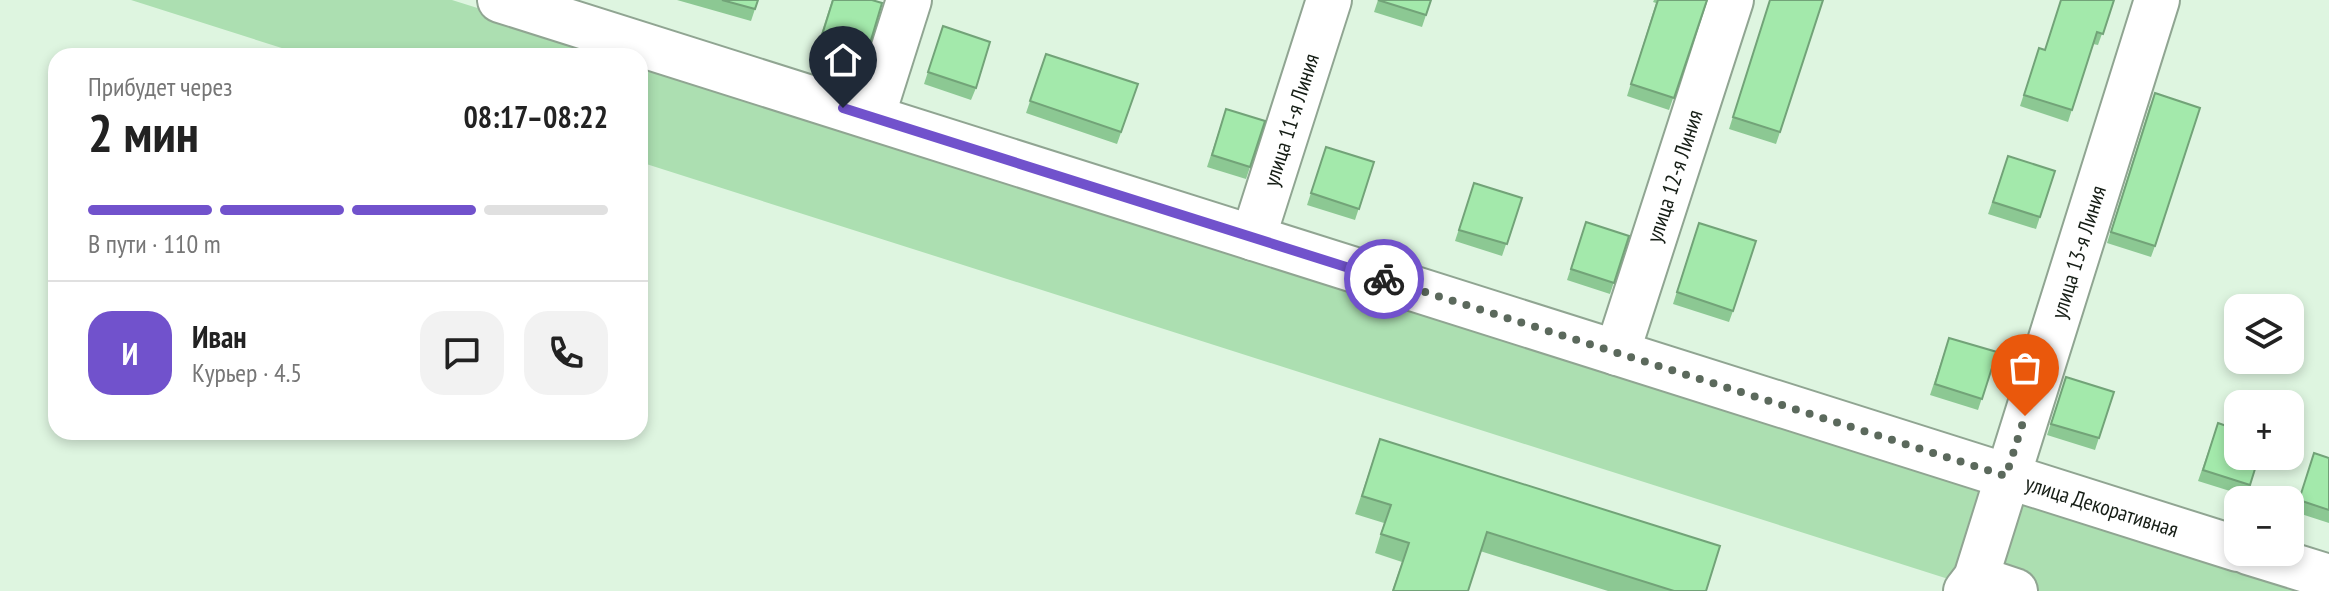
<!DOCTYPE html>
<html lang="ru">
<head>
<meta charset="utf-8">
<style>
  body { margin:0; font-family:"PT Sans Narrow",sans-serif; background:#f2f2f2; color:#222; height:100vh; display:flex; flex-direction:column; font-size:30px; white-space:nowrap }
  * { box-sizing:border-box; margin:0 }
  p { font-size:26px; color:#767676 }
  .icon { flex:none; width:44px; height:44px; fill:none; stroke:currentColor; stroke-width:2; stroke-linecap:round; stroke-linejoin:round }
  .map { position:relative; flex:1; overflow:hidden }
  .drawer { position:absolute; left:48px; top:48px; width:600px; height:392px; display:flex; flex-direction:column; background:#fff; border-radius:24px; box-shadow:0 4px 12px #0003 }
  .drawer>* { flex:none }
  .buttons { position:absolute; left:2224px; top:294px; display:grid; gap:16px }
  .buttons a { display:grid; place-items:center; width:80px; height:80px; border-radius:16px; background:#fff; box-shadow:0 4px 12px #0003; font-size:40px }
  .pin { position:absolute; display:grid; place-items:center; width:68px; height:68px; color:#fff; margin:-82px -34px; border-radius:50% 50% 50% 0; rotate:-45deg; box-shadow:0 0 8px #0007 }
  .pin .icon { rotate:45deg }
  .courier { position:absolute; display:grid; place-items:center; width:80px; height:80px; margin:-40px; border:6px solid #7152cc; border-radius:50%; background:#fff; color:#222; box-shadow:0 2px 10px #0007 }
  .headline em { font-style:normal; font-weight:700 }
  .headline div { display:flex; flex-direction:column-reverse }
  .headline { display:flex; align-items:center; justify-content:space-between; height:136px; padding:0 40px }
  h1 { font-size:52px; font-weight:700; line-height:60px }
  .bar { display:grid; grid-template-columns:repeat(4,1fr); gap:12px 8px; align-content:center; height:96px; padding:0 40px }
  .bar i { height:10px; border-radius:6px; background:#e0e0e0 }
  .bar .active { background:#7152cc }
  .bar p { grid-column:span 4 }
  .line { display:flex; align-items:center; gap:20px; padding:0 40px; border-top:2px solid #e0e0e0 }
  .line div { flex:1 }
  .round { display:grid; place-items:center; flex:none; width:84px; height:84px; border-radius:24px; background:#f2f2f2 }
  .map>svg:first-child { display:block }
  .green { fill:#acdfb1 }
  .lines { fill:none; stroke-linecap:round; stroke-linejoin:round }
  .minor-casing { stroke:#90a592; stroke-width:48 }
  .minor { stroke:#fff; stroke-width:44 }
  .wall { fill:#8cc893 }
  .building { fill:#a3e9ab; stroke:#72a378; stroke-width:2 }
  .done { stroke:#5b695c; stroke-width:8; stroke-dasharray:0 14.4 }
  .route { stroke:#7152cc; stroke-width:10 }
  .labels { text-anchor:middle; stroke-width:8; stroke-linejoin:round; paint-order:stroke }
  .street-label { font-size:22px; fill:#151d15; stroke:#f5fef5 }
</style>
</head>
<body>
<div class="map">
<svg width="2329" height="591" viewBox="0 0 2329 591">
  <rect width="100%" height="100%" fill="#def5e0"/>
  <path class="green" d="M131,0H452L630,56H307Z
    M640,59L2329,591H1986L640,162Z"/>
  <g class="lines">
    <defs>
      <g id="minor">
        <path id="s1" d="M500,0L2238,549"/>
        <path d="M872,117L909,0"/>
        <path id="s2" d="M1253,238L1329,0"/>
        <path id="s3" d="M1617,353L1731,0"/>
        <path d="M2248,552L2329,577"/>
        <path d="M1976,578L2015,591"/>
        <path id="s4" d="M1966,591L1976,578L2157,0"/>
      </g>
    </defs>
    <use href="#minor" class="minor-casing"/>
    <use href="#minor" class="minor"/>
  </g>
  <path class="wall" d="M677,0H758L751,21Z
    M832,0L868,50L863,62L817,47Z
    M1378,0H1431L1422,27L1374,12Z
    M1654,0H1707L1669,110L1627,96L1656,3L1653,2Z
    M1770,0L1780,132L1776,144L1729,129Z
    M2114,0L2098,45L2093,44L2068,122L2020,106L2039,48L2045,50Z
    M943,26L976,88L971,100L924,84Z
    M1046,54L1138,84L1117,144L1026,113Z
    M2150,105L2155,246L2151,257L2107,243Z
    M1226,109L1250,167L1246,179L1207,167Z
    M1326,147L1374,162L1355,220L1307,205Z
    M2008,156L2055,171L2036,229L1988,214Z
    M1474,183L1522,198L1502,256L1455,241Z
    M1586,222L1629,236L1610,294L1567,280Z
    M1695,234L1733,311L1729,322L1673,304Z
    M1949,338L1997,352L1978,410L1930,395Z
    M2066,377L2114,392L2095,450L2047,435Z
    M2218,423L2259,456L2246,496L2198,481Z
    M1380,439L1706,591H1608L1480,551L1468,591H1392L1402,562L1375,553L1384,523L1355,514Z
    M2314,453L2329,458V523L2295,512Z"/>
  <path class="building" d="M722,0H758L755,9Z
    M833,0H872L882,3L868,50L822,35Z
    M1378,0H1431L1426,15Z
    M1658,0H1707L1674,98L1631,84Z
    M1770,0H1823L1780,132L1733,117Z
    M2061,0H2114L2103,34L2097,32L2072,110L2024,95L2039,48L2045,50Z
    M943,26L990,42L976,88L928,72Z
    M1046,54L1138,84L1121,132L1030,101Z
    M2155,93L2200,108L2155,246L2111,232Z
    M1226,109L1265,121L1250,167L1212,155Z
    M1326,147L1374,162L1359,209L1311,193Z
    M2008,156L2055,171L2040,217L1993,202Z
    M1474,183L1522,198L1507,244L1459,230Z
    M1586,222L1629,236L1614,283L1571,269Z
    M1699,223L1756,241L1733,311L1677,292Z
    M1949,338L1997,352L1982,399L1935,384Z
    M2066,377L2114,392L2099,438L2051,424Z
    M2218,423L2238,430V456H2259L2250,485L2203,470Z
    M1380,439L1720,546L1706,591H1674L1487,532L1468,591H1393L1409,543L1381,534L1391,505L1362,496Z
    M2314,453L2329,458V510L2299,500Z"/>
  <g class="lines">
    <path class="done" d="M1384,279L2006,476L2025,416"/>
    <path class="route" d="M843,108L1384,279"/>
  </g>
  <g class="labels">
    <g class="street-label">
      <text dy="8" stroke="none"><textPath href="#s2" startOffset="124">улица 11-я Линия</textPath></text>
      <text dy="8" stroke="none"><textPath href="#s3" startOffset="186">улица 12-я Линия</textPath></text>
      <text dy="8" stroke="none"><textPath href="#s4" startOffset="358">улица 13-я Линия</textPath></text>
      <text dy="8" stroke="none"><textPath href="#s1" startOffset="1680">улица Декоративная</textPath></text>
    </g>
  </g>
</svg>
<div class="buttons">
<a><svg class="icon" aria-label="layers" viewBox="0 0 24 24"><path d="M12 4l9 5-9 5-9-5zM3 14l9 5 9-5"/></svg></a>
<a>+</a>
<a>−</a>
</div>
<div class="pin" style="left:2025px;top:416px;background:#ea580c"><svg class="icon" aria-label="bag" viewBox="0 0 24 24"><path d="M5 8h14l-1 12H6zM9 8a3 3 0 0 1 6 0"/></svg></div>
<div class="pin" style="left:843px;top:108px;background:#1f2937"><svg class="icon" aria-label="home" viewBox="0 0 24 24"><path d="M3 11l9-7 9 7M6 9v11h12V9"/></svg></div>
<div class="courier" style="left:1384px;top:279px"><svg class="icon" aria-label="bike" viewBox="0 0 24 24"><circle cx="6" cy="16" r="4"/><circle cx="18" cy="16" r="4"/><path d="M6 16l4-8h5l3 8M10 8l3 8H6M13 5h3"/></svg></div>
<section class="drawer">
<div class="headline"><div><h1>2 мин</h1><p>Прибудет через</p></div><em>08:17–08:22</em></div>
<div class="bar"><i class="active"></i><i class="active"></i><i class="active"></i><i></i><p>В пути · 110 m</p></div>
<div class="line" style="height:144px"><b class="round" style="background:#7152cc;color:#fff">И</b><div><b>Иван</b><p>Курьер · 4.5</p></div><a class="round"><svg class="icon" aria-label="chat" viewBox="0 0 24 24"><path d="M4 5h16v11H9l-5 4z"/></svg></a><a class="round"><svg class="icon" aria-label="phone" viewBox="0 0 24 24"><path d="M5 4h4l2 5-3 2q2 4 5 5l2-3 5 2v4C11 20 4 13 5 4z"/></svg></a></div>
</section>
</div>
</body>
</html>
